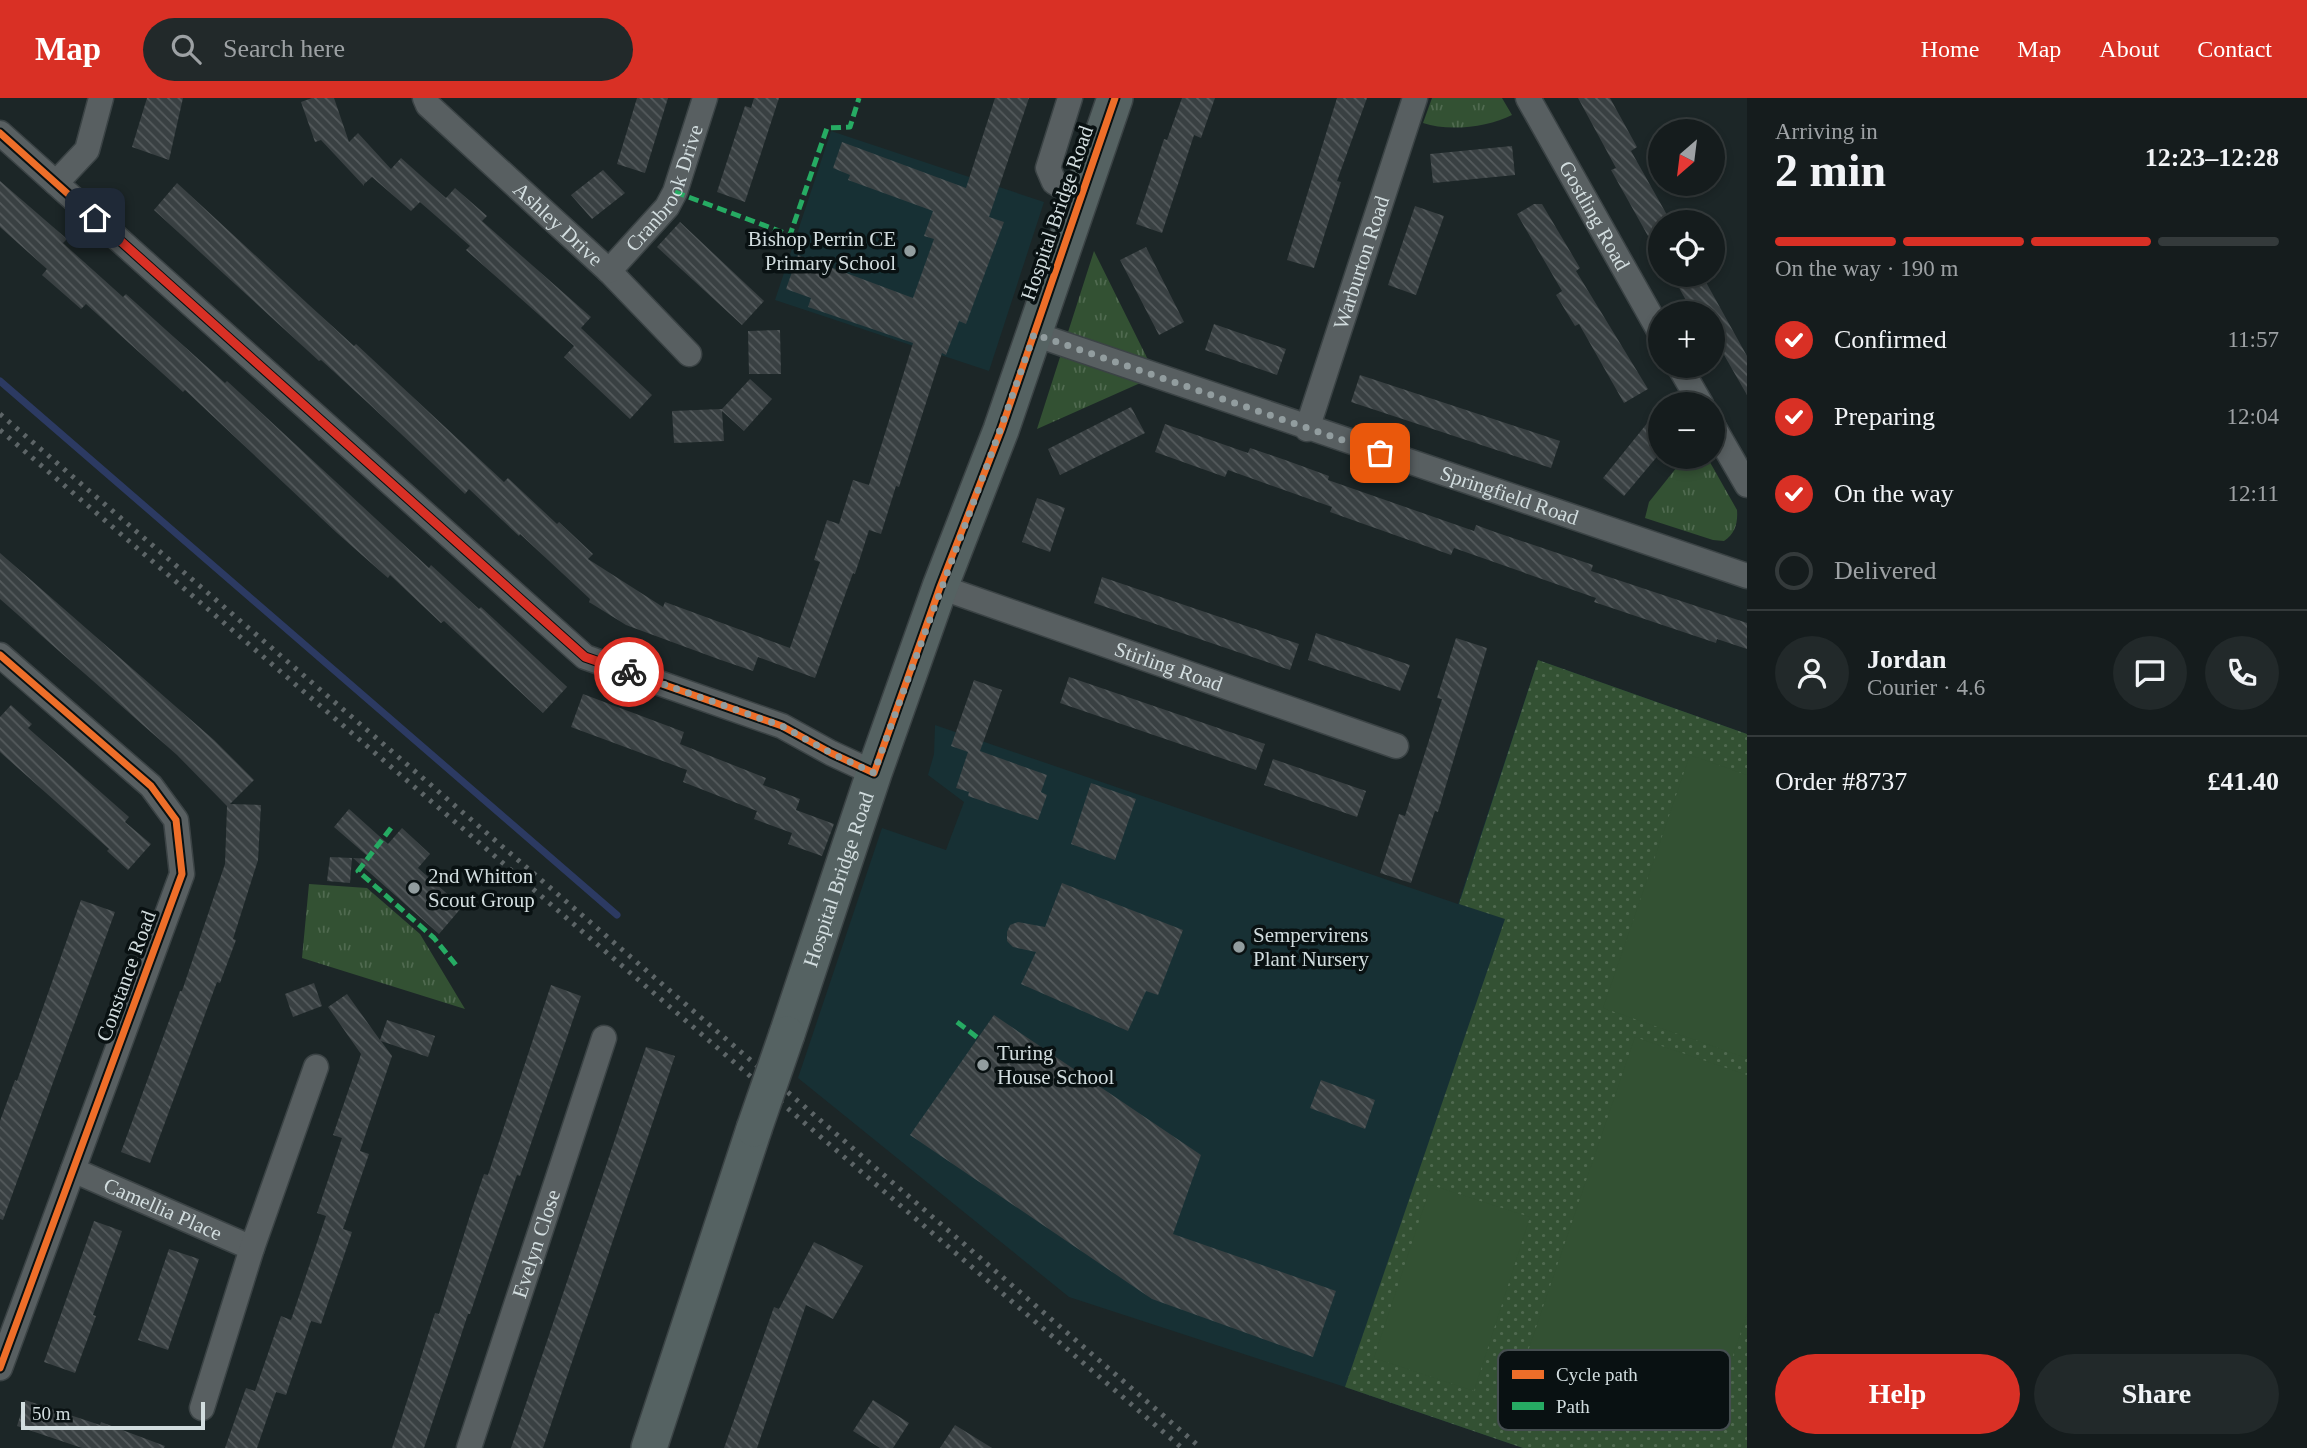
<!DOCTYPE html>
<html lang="en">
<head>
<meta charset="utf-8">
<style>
  body { margin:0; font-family:Georgia,serif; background:#22292a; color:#f1f3f6; height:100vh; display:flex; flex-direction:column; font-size:26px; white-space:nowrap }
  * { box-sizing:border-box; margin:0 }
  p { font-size:23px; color:#9da1a4 }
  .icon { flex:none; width:38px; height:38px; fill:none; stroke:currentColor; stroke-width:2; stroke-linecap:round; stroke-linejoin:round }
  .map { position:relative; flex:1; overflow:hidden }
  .side { display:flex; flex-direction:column; background:#151c1d; width:560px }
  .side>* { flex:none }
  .needle { width:46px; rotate:208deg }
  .buttons { position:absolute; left:1648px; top:21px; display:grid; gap:14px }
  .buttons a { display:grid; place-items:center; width:77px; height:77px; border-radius:50%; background:#151c1d; box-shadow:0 4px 10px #0003,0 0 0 2px #343a3b; font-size:35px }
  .scale { position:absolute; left:21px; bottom:18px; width:184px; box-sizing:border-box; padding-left:7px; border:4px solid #d2dddf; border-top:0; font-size:19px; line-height:24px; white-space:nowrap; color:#d2dddf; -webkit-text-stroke:5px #091112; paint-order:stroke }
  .pin { position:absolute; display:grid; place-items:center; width:60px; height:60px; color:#fff; margin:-30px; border-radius:14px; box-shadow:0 4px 10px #0006 }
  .courier { position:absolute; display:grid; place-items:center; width:70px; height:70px; margin:-35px; border:5px solid #d93025; border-radius:50%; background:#fff; color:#222; box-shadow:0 2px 9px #0007 }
  .head em { font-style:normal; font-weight:700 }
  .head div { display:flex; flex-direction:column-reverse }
  .head { display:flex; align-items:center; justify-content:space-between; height:119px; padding:0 28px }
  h1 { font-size:46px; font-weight:700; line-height:52px }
  .bar { display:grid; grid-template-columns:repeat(4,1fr); gap:10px 7px; align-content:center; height:84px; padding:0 28px }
  .bar i { height:9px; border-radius:5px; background:#343a3b }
  .bar .selected { background:#d93025 }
  .bar p { grid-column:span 4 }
  .line { display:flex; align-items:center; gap:18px; padding:0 28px; border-top:2px solid #343a3b }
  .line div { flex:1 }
  .round { display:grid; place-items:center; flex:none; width:74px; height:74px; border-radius:37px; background:#22292a }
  ol { padding:0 28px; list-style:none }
  li { display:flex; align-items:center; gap:21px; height:77px }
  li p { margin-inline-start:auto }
  li .icon { padding:7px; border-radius:50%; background:#d93025; color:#fff; stroke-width:4 }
  li:last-child { color:#9da1a4 }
  li i { width:38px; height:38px; border:4px solid #343a3b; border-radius:50% }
  .primary-button { display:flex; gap:14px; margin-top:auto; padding:14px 28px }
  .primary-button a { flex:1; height:80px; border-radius:42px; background:#d93025; color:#fff; font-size:28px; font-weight:700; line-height:80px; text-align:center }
  .primary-button a+a { background:#22292a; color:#f1f3f6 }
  header { display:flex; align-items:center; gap:42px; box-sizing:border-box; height:98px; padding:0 35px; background:#d93025; color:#fff }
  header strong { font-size:33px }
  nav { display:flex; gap:38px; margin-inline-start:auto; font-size:24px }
  .search { width:490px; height:63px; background:#22292a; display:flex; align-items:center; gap:18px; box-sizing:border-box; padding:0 24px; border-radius:38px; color:#9da1a4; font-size:26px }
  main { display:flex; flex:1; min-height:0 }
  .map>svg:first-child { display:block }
  .built { fill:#173034 }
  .grass { fill:url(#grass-tufts) }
  .park { fill:url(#park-dots) }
  .pitch { fill:#335133 }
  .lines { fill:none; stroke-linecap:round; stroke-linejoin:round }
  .stream { stroke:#2c3a62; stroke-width:7 }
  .building { fill:url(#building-back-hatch) }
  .street-casing { stroke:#3b4345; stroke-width:27 }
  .secondary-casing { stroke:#3b4345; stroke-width:38 }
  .street { stroke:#585f61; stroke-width:24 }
  .secondary { stroke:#556262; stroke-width:35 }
  .rail { stroke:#5d6567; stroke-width:5; stroke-dasharray:3.5 7; stroke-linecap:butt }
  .secondary-bridge-casing { stroke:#3b4345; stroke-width:38; stroke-linecap:butt }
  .secondary-bridge { stroke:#556262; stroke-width:35 }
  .quiet { stroke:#26ab63; stroke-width:5; stroke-dasharray:10 5; stroke-linecap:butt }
  .cycleway-casing { stroke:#091112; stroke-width:11 }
  .cycleway { stroke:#ee6e29; stroke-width:7 }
  .done { stroke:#929d9f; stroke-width:7; stroke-dasharray:0 12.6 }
  .route { stroke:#d93025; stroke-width:9 }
  .poi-dot { fill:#929d9f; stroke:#091112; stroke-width:2.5 }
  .labels { text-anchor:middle; stroke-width:7; stroke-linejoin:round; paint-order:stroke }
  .street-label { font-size:21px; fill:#d2dddf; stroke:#091112 }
  .poi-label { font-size:21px; fill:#d2dddf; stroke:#091112; text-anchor:start }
  .key { fill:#091112; stroke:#454e50; stroke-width:2 }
  .key-label { font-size:19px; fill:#d2dddf }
</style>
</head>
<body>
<header>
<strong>Map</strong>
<div class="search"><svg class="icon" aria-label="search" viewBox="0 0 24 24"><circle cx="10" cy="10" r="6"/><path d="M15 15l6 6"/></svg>Search here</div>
<nav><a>Home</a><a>Map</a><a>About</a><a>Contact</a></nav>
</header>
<main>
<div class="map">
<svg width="1747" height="1350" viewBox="0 0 1747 1350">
  <defs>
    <pattern id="grass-tufts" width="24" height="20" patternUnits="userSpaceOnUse" patternTransform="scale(1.75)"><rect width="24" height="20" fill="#335133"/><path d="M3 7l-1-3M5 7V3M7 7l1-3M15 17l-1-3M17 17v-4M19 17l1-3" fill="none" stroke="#506a50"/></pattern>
    <pattern id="park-dots" width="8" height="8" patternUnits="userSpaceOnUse" patternTransform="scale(1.75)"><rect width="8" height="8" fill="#335133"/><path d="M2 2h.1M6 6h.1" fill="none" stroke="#506a50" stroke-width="1.8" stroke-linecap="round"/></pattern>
    <pattern id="building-back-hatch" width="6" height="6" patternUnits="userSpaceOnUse" patternTransform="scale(1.75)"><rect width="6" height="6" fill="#394042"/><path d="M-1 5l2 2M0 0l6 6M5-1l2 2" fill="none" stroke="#555b5d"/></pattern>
  </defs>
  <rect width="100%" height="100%" fill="#1c2627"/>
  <path class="built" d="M831,33L1044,104L989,273L775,202Z
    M1538,562L1747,636V1350H1523L1345,1289L1069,1199L798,980L882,730L946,752L964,704L928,677L934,656L935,627L1458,806Z"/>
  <path class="grass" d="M1432,0H1502L1512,17C1488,29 1449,34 1423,25Z
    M1094,153L1156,278L1037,331Z
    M1685,359H1707L1737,412C1738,425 1735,436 1724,443L1713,442L1645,420L1649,404Z
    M309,786L367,790L420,836L465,911L302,860Z"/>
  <path class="park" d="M1538,562L1747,636V1350H1523L1345,1289L1505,821L1459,806Z"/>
  <path class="pitch" d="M1690,657L1747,677V960L1603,910Z
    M1635,939L1747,977V1216L1710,1325L1525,1262Z
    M1431,1087L1530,1119L1474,1293L1374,1260Z"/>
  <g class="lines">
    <path class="stream" d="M0,283L617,817"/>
  </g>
  <path class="building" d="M147,0H183L169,62L132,49Z
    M312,0H334L349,44L358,35L391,71L401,60L446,100L455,90L487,118L482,123L591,219L581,230L652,297L630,321L564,259L574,248L466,152L470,148L420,104L411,113L372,79L364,86V88L321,42L315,44L301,4Z
    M637,0H668L645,75L617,66Z
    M754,0H779L745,104L717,94L745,8L751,10Z
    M995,0H1029L989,119L1004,124L966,226L959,223L946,257L942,255L899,389L896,388L881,436L869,432L855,476L853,475L815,580L758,559L753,573L718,561L626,527L589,504L590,501L520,436L519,438L469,391L465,396L367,304L321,262L319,263L154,112L177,85L308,206L354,248L356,246L504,384L508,380L557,426L559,424L593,456L588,461L663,509L665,504L790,550L820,464L814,462L827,422L839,426L853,382L869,387L913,245L808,209L811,200L786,191L798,157L913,200L934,141L924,138L933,113L848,82L850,77L833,70L842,44L966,90Z
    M1182,0H1215L1201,40L1194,37L1162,135L1136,126L1164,41L1167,42Z
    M1337,0H1367L1337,83L1341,84L1314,170L1287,162Z
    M1578,0H1610L1637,49L1631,53L1671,124H1661V131L1648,138L1611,72L1616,70Z
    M1512,48L1515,77L1433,85L1430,56Z
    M603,72L625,95L592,121L571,97Z
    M0,83L67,141L63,145L123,199L126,196L225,285L227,283L429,470L431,467L479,511L481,509L567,589L543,615L444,523L441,525L390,477L388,480L337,435L185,292L183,294L86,206L81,211L42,177L47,171L0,129Z
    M1534,106H1542L1580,170L1576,173L1648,291L1624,305L1579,226L1575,228L1556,197L1562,193L1517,116Z
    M1415,108L1444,118L1416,197L1388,187Z
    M680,124L764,203L742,227L657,149Z
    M1146,149L1184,224L1159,237L1120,162Z
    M1698,177H1702L1747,258V297L1720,250L1713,253V215H1693L1678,188Z
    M1214,226L1286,251L1277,277L1205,252Z
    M780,232L781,276H749L748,233Z
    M1360,277L1560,343L1551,370L1351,304Z
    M750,281L772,301L744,333L722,313L724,343L674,345L672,313L722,311Z
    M1661,308V354L1624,398L1603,380Z
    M1131,309L1145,335L1060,377L1048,351Z
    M1165,326L1248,355L1250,350L1288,363L1329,378L1328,382L1474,433L1476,427L1495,434L1593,467L1591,473L1747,525V551L1717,541L1716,545L1594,504L1596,500L1454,450L1451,457L1330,414L1332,409L1228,372L1225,379L1155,354Z
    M1037,400L1065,410L1050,454L1022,444Z
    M0,455L214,642L254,682L230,706L261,707L258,762L233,841L236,842L220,885L217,884L150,1065L121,1054L180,893H182L225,766L227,708L177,657L0,501Z
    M1102,479L1299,546L1290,572L1094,505Z
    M1316,535L1410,567L1400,593L1308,562Z
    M1456,540L1487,550L1438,714L1435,713L1411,785L1380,775L1399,716L1405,718L1442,601L1437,600Z
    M1069,579L1265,646L1256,672L1060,605Z
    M974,582L1002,592L980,653L1047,677L1041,694L1047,697L1038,722L968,698L969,694L956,690L968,654L951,648Z
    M583,596L684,634L680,646L766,680L763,687L800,701L796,712L834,726L822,758L788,746L792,735L754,721L757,713L683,684L687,672L571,629Z
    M11,607L32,626L28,630L129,719L125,724L151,746L128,772L107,753L109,751L0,654V619Z
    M1273,661L1366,693L1357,719L1264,687Z
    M1091,685L1136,701L1115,762L1071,746Z
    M349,711L388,746L402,730L430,756L418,770L462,809L439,836L353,760L371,761L334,729Z
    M330,759L352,760L350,785L327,783Z
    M1062,785L1183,832L1158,897L1146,893L1128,933L1021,886L1036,854L1013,849L1007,843V834L1010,827L1018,824L1045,829Z
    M81,802L115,814L3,1122L0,1121V1023L15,982L17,983Z
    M314,885L322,908L293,919L285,896Z
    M551,887L581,898L520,1078L517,1077L470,1216H468L424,1350H392L435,1215L439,1216L472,1111L484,1076L488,1077Z
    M347,896L380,942L387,922L435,938L428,959L381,943L392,958L360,1053L369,1056L343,1131L352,1134L321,1226L311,1223L286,1297L276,1294L257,1350H225L246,1290L255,1293L281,1218L291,1222L326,1118L317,1115L342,1040L333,1037L361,956L328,909Z
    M994,917L1201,1057L1173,1136L1336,1193L1313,1259L1152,1201L910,1037Z
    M646,949L675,958L543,1350H511Z
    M1321,982L1375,1002L1365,1031L1310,1010Z
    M94,1123L122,1133L93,1217L96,1218L75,1275L44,1264Z
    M814,1144L863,1168L833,1221L806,1207L757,1350H724L774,1209L779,1211Z
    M169,1151L199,1161L168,1252L138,1242Z
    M25,1302L100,1327L101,1324L165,1348L164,1350H82L17,1328Z
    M873,1302L909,1325L893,1350H880L853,1333Z
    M955,1327L992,1350H940Z"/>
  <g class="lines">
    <defs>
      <g id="street">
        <path id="s1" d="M425,0L428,7L609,173L689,256"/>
        <path d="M1070,0L1048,70L1054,84L1080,99"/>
        <path id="s2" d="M1528,0L1661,236"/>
        <path d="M0,35L585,559L782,628L831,655L874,675"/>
        <path d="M56,85L87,52L101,0"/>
        <path id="s3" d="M609,173L667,109L675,94L705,0"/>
        <path id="s4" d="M1034,236L1747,478"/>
        <path d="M1679,268L1701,306"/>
        <path d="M1713,328L1747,387"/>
        <path id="s5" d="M1307,331L1415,0"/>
        <path id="s6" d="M940,489L1396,648"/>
        <path d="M0,557L151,688L176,722L182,776L0,1270"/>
        <path id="s7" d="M73,1072L252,1150"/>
        <path d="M202,1310L252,1150L316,969"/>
        <path id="s8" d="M469,1350L604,940"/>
      </g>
      <g id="secondary">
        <path id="s9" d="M787,936L874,675L940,489L1001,332L1115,0"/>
        <path d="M649,1350L754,1031"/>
      </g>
    </defs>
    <use href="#street" class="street-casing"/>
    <use href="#secondary" class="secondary-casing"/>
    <use href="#street" class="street"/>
    <use href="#secondary" class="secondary"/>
    <path class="rail" d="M0,316L1201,1350
      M0,332L1182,1350"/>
    <defs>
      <path id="secondary-bridge" d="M754,1031L787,936"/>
    </defs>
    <use href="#secondary-bridge" class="secondary-bridge-casing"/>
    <use href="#secondary-bridge" class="secondary-bridge"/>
    <path class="quiet" d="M675,94L790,137L827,30L850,29L859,0
      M391,730L358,773L434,840L456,867
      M957,924L978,940"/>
    <defs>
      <path id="cycleway" d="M0,35L585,559L782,628L831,655L874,675L940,489L1001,332L1115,0
        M0,557L151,688L176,722L182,776L0,1270"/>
    </defs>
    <use href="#cycleway" class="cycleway-casing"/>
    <use href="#cycleway" class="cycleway"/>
  </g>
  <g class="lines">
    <path class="done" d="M629,574L782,628L831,655L874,675C926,528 983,384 1034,236L1380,355"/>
    <path class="route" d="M95,120L585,559L629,574"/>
  </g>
  <g class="poi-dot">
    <circle cx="910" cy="153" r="7"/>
    <circle cx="414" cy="790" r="7"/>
    <circle cx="1239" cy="849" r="7"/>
    <circle cx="983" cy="967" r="7"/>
  </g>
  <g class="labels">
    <g class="street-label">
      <text dy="7" stroke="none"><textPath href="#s3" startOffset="102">Cranbrook Drive</textPath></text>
      <text transform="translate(1057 115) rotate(-71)" y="7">Hospital Bridge Road</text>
      <text dy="7" stroke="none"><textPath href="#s2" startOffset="135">Gostling Road</textPath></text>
      <text dy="7" stroke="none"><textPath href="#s1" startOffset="184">Ashley Drive</textPath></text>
      <text dy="7" stroke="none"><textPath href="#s5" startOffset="175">Warburton Road</textPath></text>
      <text dy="7" stroke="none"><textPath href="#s4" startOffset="502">Springfield Road</textPath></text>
      <text dy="7" stroke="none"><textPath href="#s6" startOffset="242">Stirling Road</textPath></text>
      <text dy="7" stroke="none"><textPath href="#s9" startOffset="163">Hospital Bridge Road</textPath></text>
      <text transform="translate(126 878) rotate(-70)" y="7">Constance Road</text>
      <text dy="7" stroke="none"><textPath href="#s7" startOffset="98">Camellia Place</textPath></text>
      <text dy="7" stroke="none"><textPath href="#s8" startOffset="215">Evelyn Close</textPath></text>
    </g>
    <g class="poi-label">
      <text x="896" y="148" text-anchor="end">Bishop Perrin CE<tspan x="896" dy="24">Primary School</tspan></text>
      <text x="428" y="785">2nd Whitton<tspan x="428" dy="24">Scout Group</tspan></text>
      <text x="1253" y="844">Sempervirens<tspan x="1253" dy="24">Plant Nursery</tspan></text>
      <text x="997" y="962">Turing<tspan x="997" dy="24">House School</tspan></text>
    </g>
  </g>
  <rect x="1498" y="1252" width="232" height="80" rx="10" class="key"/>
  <rect x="1512" y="1272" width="32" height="9" fill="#ee6e29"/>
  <rect x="1512" y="1304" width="32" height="8" fill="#26ab63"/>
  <g class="key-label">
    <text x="1556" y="1283">Cycle path</text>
    <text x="1556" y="1315">Path</text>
  </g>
</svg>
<div class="buttons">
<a><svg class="needle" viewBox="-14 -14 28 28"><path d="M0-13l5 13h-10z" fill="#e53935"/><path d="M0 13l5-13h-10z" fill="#9da1a4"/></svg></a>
<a><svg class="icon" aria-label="locate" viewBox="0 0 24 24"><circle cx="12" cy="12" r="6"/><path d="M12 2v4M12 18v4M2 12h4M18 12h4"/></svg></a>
<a>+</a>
<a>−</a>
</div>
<div class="scale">50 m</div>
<div class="pin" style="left:1380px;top:355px;background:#ea580c"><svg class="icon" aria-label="bag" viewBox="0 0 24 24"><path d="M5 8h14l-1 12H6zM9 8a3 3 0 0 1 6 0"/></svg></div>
<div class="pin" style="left:95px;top:120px;background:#1f2937"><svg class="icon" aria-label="home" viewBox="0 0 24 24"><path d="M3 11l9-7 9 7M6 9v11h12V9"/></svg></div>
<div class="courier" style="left:629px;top:574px"><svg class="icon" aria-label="bike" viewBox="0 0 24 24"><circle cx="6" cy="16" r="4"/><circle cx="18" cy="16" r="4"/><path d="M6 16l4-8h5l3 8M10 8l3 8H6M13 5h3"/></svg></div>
</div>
<section class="side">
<div class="head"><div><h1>2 min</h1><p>Arriving in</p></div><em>12:23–12:28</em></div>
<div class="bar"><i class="selected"></i><i class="selected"></i><i class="selected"></i><i></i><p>On the way · 190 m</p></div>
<ol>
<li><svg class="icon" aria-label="check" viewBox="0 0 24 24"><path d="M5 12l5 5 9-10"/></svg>Confirmed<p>11:57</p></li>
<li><svg class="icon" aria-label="check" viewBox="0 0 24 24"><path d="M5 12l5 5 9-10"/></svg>Preparing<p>12:04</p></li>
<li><svg class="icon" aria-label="check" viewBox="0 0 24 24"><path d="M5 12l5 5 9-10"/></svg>On the way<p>12:11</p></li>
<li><i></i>Delivered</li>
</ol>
<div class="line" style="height:126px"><a class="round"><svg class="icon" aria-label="person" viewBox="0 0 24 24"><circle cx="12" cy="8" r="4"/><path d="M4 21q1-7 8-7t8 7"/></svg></a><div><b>Jordan</b><p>Courier · 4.6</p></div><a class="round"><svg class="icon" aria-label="chat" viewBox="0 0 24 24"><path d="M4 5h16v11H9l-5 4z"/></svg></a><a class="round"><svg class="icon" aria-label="phone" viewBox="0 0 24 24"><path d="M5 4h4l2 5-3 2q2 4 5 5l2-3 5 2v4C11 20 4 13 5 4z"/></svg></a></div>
<div class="line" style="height:91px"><div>Order #8737</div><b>£41.40</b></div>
<div class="primary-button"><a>Help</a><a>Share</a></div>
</section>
</main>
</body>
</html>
